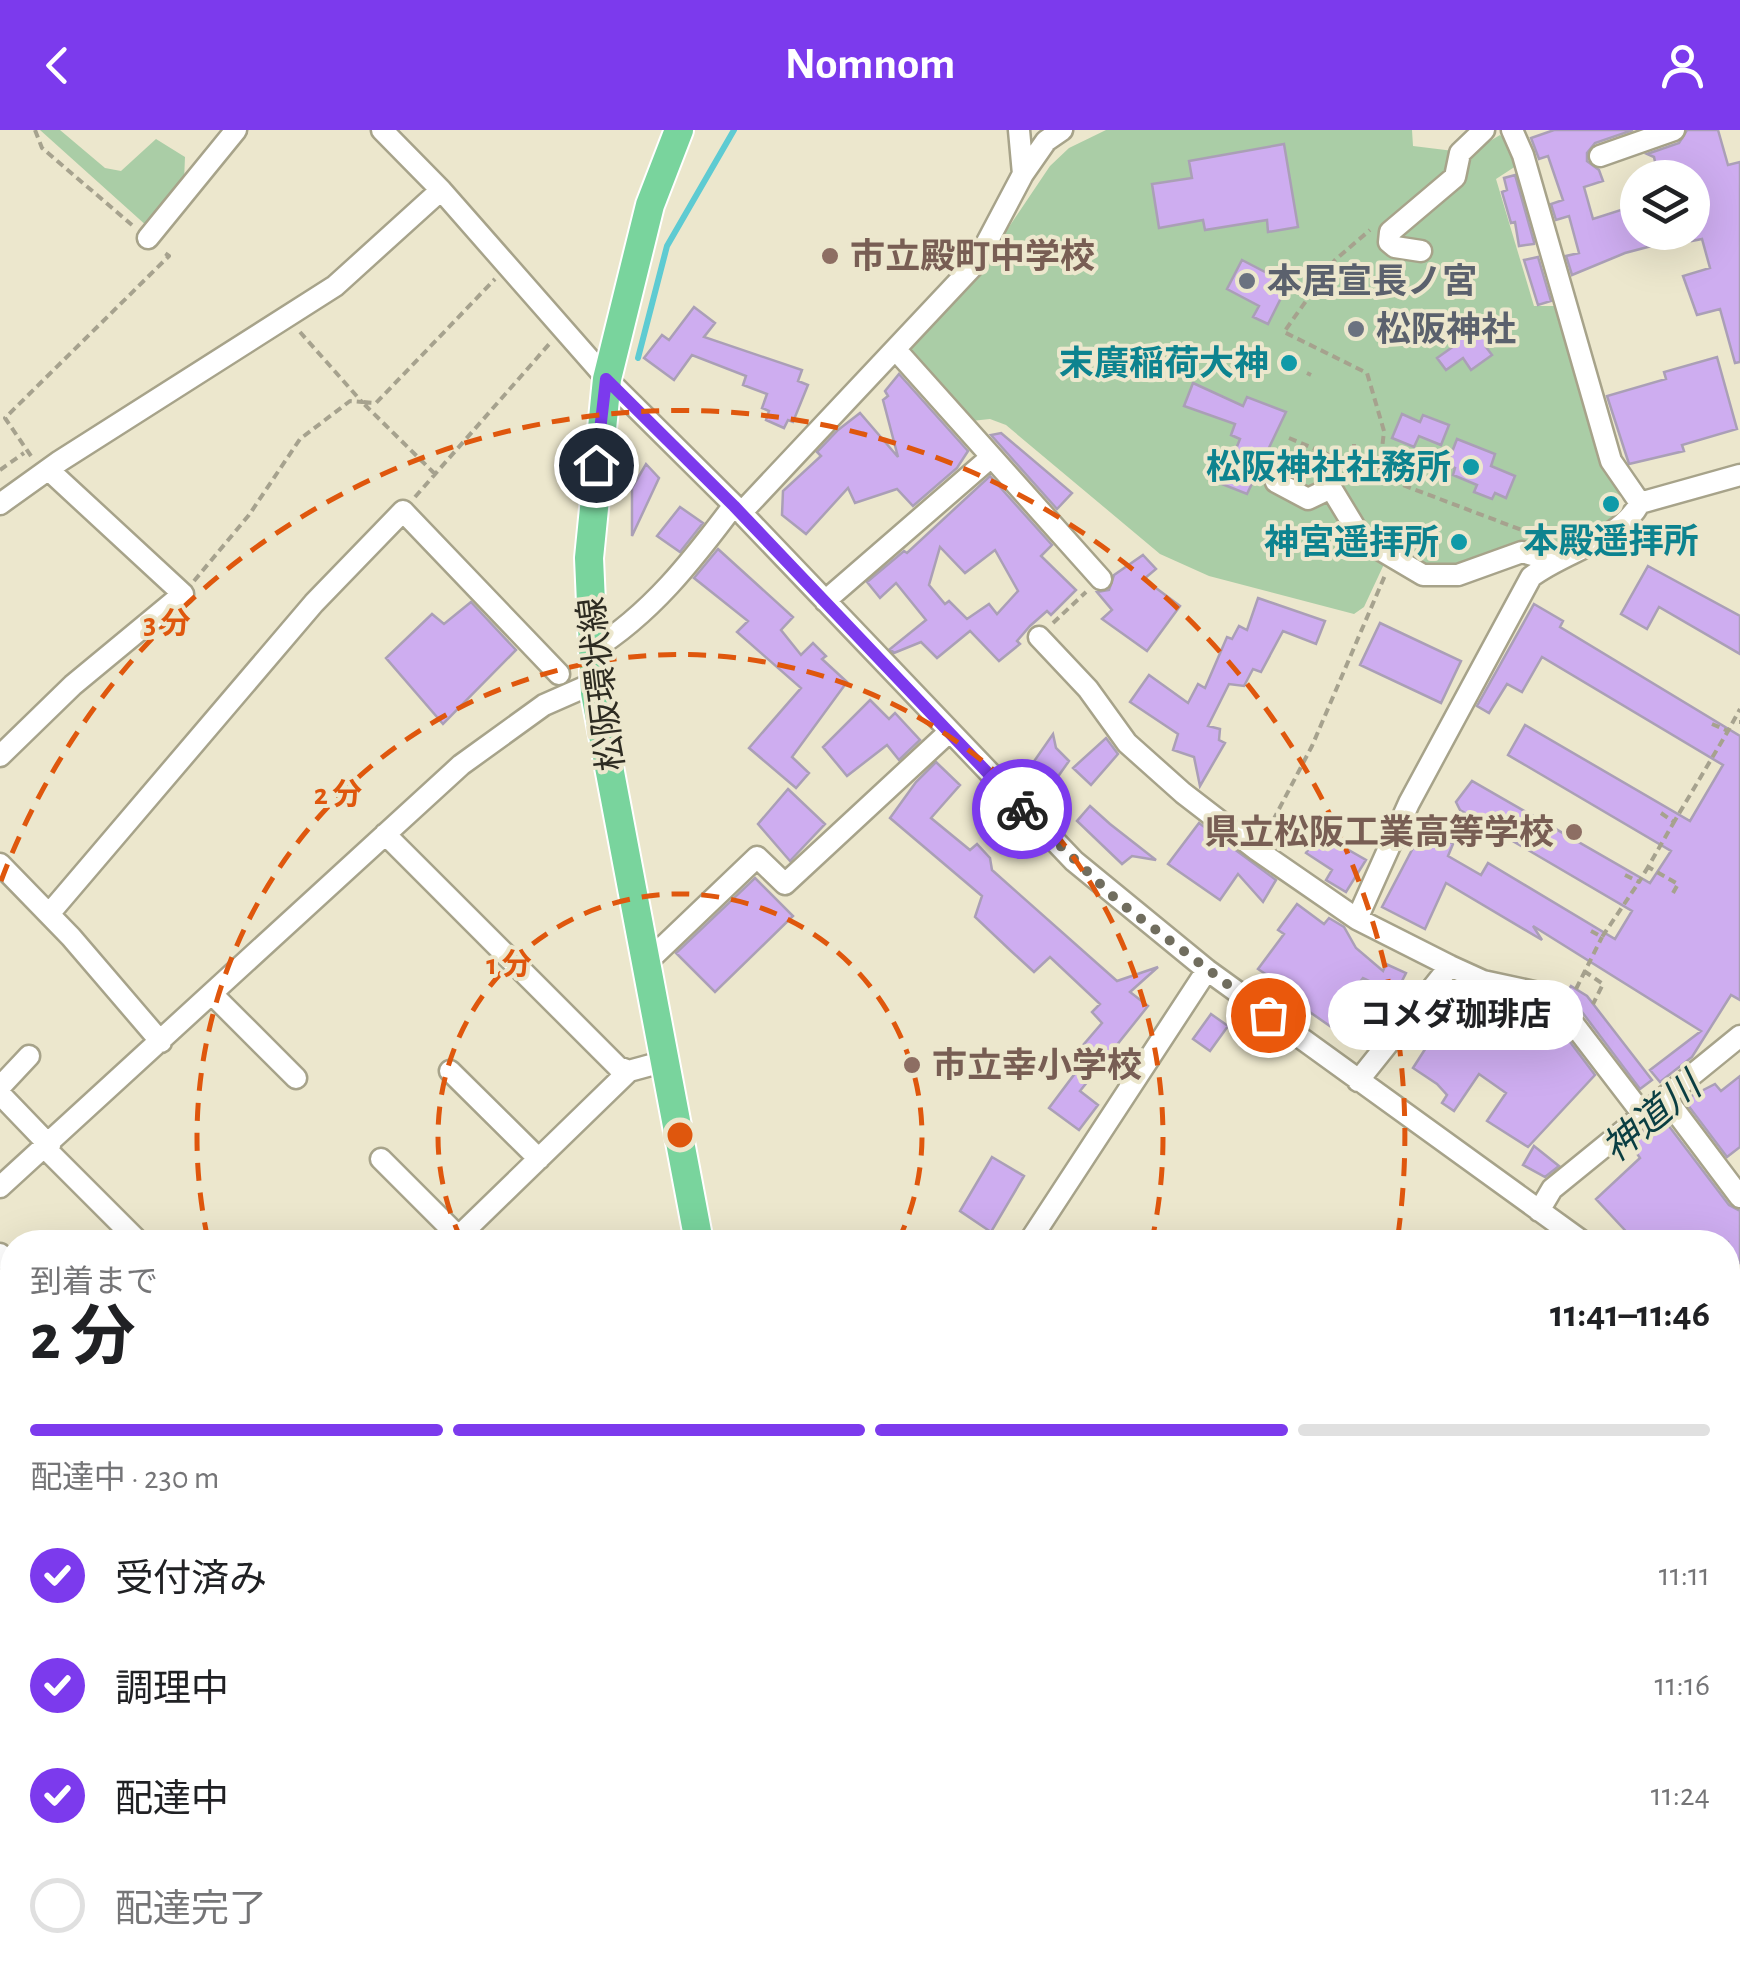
<!DOCTYPE html>
<html lang="ja">
<head>
<meta charset="utf-8">
<style>
  body { margin:0; font-family:"Alegreya Sans","Noto Sans JP",sans-serif; background:#f2f2f2; color:#202124; height:100vh; display:flex; flex-direction:column; font-size:38px; white-space:nowrap }
  * { box-sizing:border-box; margin:0 }
  p { font-size:32px; color:#757577 }
  .icon { flex:none; width:55px; height:55px; fill:none; stroke:currentColor; stroke-width:2; stroke-linecap:round; stroke-linejoin:round }
  .map { position:relative; flex:1; overflow:hidden }
  .details { position:absolute; left:0px; top:1100px; width:1740px; height:752px; display:flex; flex-direction:column; background:#fff; border-radius:40px 40px 0 0; box-shadow:0 10px 40px #0002 }
  .details>* { flex:none }
  .tools { position:absolute; left:1620px; top:30px; display:grid; gap:20px }
  .tools a { display:grid; place-items:center; width:90px; height:90px; border-radius:50%; background:#fff; box-shadow:0 10px 40px #0002; font-size:50px }
  .pin { position:absolute; display:grid; place-items:center; width:85px; height:85px; color:#fff; margin:-42px; border:5px solid #fff; border-radius:50%; box-shadow:0 2px 10px #0007 }
  .courier { position:absolute; display:grid; place-items:center; width:100px; height:100px; margin:-50px; border:8px solid #7c3aed; border-radius:50%; background:#fff; color:#222; box-shadow:0 2px 12px #0007 }
  .bubble { position:absolute; height:70px; border-radius:35px; background:#fff; box-shadow:0 10px 40px #0002; font-size:32px; font-weight:700; line-height:70px; text-align:center }
  .head em { font-style:normal; font-weight:700 }
  .head div { display:flex; flex-direction:column-reverse }
  .head { display:flex; align-items:center; justify-content:space-between; height:170px; padding:0 30px }
  h1 { font-size:65px; font-weight:700; line-height:75px }
  .bar { display:grid; grid-template-columns:repeat(4,1fr); gap:15px 10px; align-content:center; height:120px; padding:0 30px }
  .bar i { height:12px; border-radius:8px; background:#e0e0e0 }
  .bar .current { background:#7c3aed }
  .bar p { grid-column:span 4 }
  ol { padding:0 30px; list-style:none }
  li { display:flex; align-items:center; gap:30px; height:110px }
  li p { margin-inline-start:auto }
  li .icon { padding:10px; border-radius:50%; background:#7c3aed; color:#fff; stroke-width:4 }
  li:last-child { color:#757577 }
  li i { width:55px; height:55px; border:5px solid #e0e0e0; border-radius:50% }
  header { display:flex; justify-content:space-between; align-items:center; height:130px; padding:0 30px; background:#7c3aed; color:#fff; font-size:45px; font-weight:700 }
  .map>svg:first-child { display:block }
  .green { fill:#aacda6 }
  .lines { fill:none; stroke-linecap:round; stroke-linejoin:round }
  .stream { stroke:#5ecbd2; stroke-width:6 }
  .building { fill:#ceadf0; stroke:#aa9fb6; stroke-width:2.5; fill-rule:evenodd }
  .minor-casing { stroke:#a7a38a; stroke-width:25 }
  .major-casing { stroke:#fff; stroke-width:32 }
  .path { stroke:#a6a28e; stroke-width:4; stroke-dasharray:8 5; stroke-linecap:butt }
  .minor { stroke:#fff; stroke-width:20 }
  .major { stroke:#79d49d; stroke-width:28 }
  .done { stroke:#706d5e; stroke-width:10; stroke-dasharray:0 18 }
  .route { stroke:#7c3aed; stroke-width:12 }
  .ring { fill:none; stroke:#df570d; stroke-width:5; stroke-dasharray:18 12 }
  .education-dot { fill:#8d6e63; stroke:#ece7cd; stroke-width:4 }
  .worship-dot { fill:#6b7280; stroke:#ece7cd; stroke-width:4 }
  .culture-dot { fill:#0f9aa8; stroke:#ece7cd; stroke-width:4 }
  .labels { text-anchor:middle; stroke-width:8; stroke-linejoin:round; paint-order:stroke }
  .education-label { font-size:35px; font-weight:bold; fill:#785e54; stroke:#ece7cd; text-anchor:start }
  .worship-label { font-size:35px; font-weight:bold; fill:#5b616d; stroke:#ece7cd; text-anchor:start }
  .culture-label { font-size:35px; font-weight:bold; fill:#0d838f; stroke:#ece7cd; text-anchor:end }
  .street-label { font-size:35px; fill:#2e2c22; stroke:#ece7cd }
  .water-label { font-size:38px; font-style:italic; fill:#0a3e42; stroke:#ece7cd }
  .centre { fill:#df570d; stroke:#ece7cd; stroke-width:5 }
  .ring-label { font-size:30px; text-anchor:middle; font-weight:bold; fill:#df570d; stroke:#ece7cd; stroke-width:8; stroke-linejoin:round; paint-order:stroke }
</style>
</head>
<body>
<header><svg class="icon" aria-label="back" viewBox="0 0 24 24"><path d="M15 5l-7 7 7 7"/></svg>Nomnom<svg class="icon" aria-label="person" viewBox="0 0 24 24"><circle cx="12" cy="8" r="4"/><path d="M4 21q1-7 8-7t8 7"/></svg></header>
<div class="map">
<svg width="1740" height="1852" viewBox="0 0 1740 1852">
  <rect width="100%" height="100%" fill="#ece7cd"/>
  <path class="green" d="M40,0H60L105,38L121,41L156,9L185,27L184,51L148,97Z
    M1106,0H1412L1413,16L1470,23L1500,5L1510,15L1516,36L1496,49L1534,176H1555L1598,324L1619,360L1624,387L1557,422L1460,439L1385,432L1364,477L1354,484L1209,446L1160,424L1006,295L990,289L971,291L910,225V217L984,134L1050,36L1069,18Z"/>
  <g class="lines">
    <path class="stream" d="M638,228L667,116L734,0"/>
  </g>
  <path class="building" d="M1554,0H1633L1595,13L1587,23V31L1599,40L1603,51L1584,57L1593,89L1627,78L1630,89L1638,87V102H1682V108L1625,123L1572,145L1566,126L1579,123L1569,86L1556,90L1551,74L1563,70L1548,26L1539,29L1531,8Z
    M1687,0H1718L1728,35L1740,32V232L1735,233L1720,179L1697,185L1683,146L1710,138L1702,109L1692,111V48L1688,41L1681,43L1679,35L1657,41L1654,27L1647,24L1679,13Z
    M1284,14L1298,97L1268,102L1267,90L1205,100L1203,90L1159,98L1152,54L1192,48L1189,31Z
    M1515,45L1534,112V114L1519,116L1515,92L1511,93L1502,62L1507,60L1504,48Z
    M1538,127L1551,171L1538,175L1524,130Z
    M1242,130L1288,154L1268,194L1253,187L1259,176L1227,159Z
    M694,177L715,193L704,207L802,240L798,251L808,255L793,292L788,290L784,298L766,290L769,281L762,278L767,264L743,255L746,246L692,225L674,250L644,228L662,205L669,210Z
    M1488,190L1501,207L1486,217L1492,225L1471,240L1463,228L1446,240L1437,228L1454,216L1447,206L1467,192L1474,201Z
    M1717,227L1737,299L1682,315L1684,321L1629,334L1607,266L1666,249L1664,242Z
    M899,244L968,321L957,338L913,376L897,359L855,373L848,358L806,404L782,385L783,361L821,326L817,322L838,300L860,283L898,327L883,270L888,266L885,261Z
    M1193,253L1243,276L1247,267L1286,282L1247,364L1222,354L1240,309L1231,305L1235,294L1184,276Z
    M1402,284L1420,292L1423,285L1449,295L1441,315L1419,306L1414,317L1392,308Z
    M1001,303L1072,363L1057,379L991,305Z
    M1457,309L1495,324L1491,336L1515,346L1506,368L1495,363L1492,369L1474,362L1477,355L1453,345L1455,338L1447,335Z
    M646,334L659,348L632,406V358Z
    M990,346L1052,415L1041,426L1076,460L1051,485L1047,481L1030,496L1017,511L1020,514L999,531L970,501L937,528L921,512L894,523L890,519L926,490L896,453L880,468L867,452L904,421L907,423ZM940,417L965,443L995,420L1018,461L997,484L989,474L967,489L949,471L945,474L929,455Z
    M680,377L703,393L680,422L657,406Z
    M718,419L793,487L781,500L801,525L813,513L826,526L822,529L847,552L792,627L809,643L796,658L749,618L801,558L737,502L748,491L694,448Z
    M1143,425L1156,439L1144,449L1180,476L1147,521L1102,489L1112,480L1097,462L1109,460L1114,445Z
    M1648,436L1740,486V524L1659,477L1647,499L1621,484Z
    M1258,468L1325,491L1316,514L1283,501L1261,542L1253,539L1244,556L1229,554L1208,596L1220,599L1219,610L1225,613L1200,656L1194,627L1173,620L1178,604L1130,572L1149,545L1188,573L1198,554L1205,558L1227,507L1232,509L1239,496L1247,500Z
    M471,472L516,520L443,594L386,528L432,484L444,494Z
    M1534,474L1563,491L1560,497L1740,606V870L1731,865L1692,927L1660,952L1650,940L1701,901L1533,796L1542,810L1446,753L1425,799L1382,777L1424,697L1453,714L1448,726L1481,745L1488,733L1615,809L1632,781L1460,680L1456,672L1472,651L1650,753L1671,721L1508,625L1525,595L1690,691L1723,635L1542,527L1522,562L1507,554L1489,583L1477,576Z
    M1380,493L1461,531L1441,573L1360,535Z
    M870,570L889,589L895,583L920,610L899,630L887,615L847,646L823,617Z
    M1053,604L1056,618L1069,631L1052,655L1028,640Z
    M1106,608L1118,624L1091,655L1073,638Z
    M936,632L960,655L931,688L970,720L977,714L990,728L992,740L1117,851L1158,837L1130,862L1148,876L1080,961L1098,975L1079,1000L1049,978L1082,934L1072,928L1102,893L1092,882L1100,874L1050,827L1034,842L1011,821L975,787L982,766L890,688L916,652Z
    M788,659L825,694L790,731L758,694Z
    M1090,676L1110,694L1156,730L1132,726L1122,734L1077,691Z
    M1199,693L1276,750L1263,772L1238,744L1220,770L1168,734Z
    M1319,703L1366,730L1346,762L1326,750L1332,740L1306,723Z
    M755,748L793,786L715,862L676,823Z
    M1297,774L1324,794L1329,788L1344,797L1356,818L1383,841L1386,834L1406,843L1400,855L1410,864L1398,879L1393,874L1401,866L1363,848L1341,876L1353,880L1337,901L1281,862L1283,856L1258,839L1284,804L1278,800Z
    M1454,853L1494,870L1521,893L1530,875L1549,884L1595,945L1528,1017L1487,991L1506,963L1479,944L1454,981L1442,973L1447,965L1437,954L1413,938L1429,913L1414,903Z
    M1571,856L1587,866L1652,950L1640,959L1567,862Z
    M1211,884L1228,896L1210,921L1193,909Z
    M1740,946V1017L1727,1027L1684,970L1715,954L1721,961Z
    M1662,987L1729,1075L1740,1081V1133L1728,1122V1112H1636L1596,1069L1640,1028L1630,1013Z
    M1534,1016L1559,1036L1545,1047L1523,1035Z
    M992,1027L1024,1046L991,1102L960,1081Z"/>
  <g class="lines">
    <defs>
      <path id="minor" d="M382,0L441,60L607,249L734,375L1074,731L1207,840L1583,1112
        M1019,0L1023,44
        M1512,0L1523,25L1611,331L1640,373
        M1600,26L1674,0
        M148,108L236,0
        M1421,121L1395,117L1389,112L1390,102L1455,47L1460,23L1484,0
        M896,220L1101,449
        M1276,352L1308,369L1331,358L1362,409L1423,445H1458L1522,422L1553,431
        M0,374L60,331L335,156L441,60
        M741,383L976,133L1023,44L1046,11L1062,0
        M825,471L990,328
        M1039,507L1088,559L1127,613L1183,663L1257,720L1357,789L1450,836L1483,851L1552,866L1644,986
        M591,521C651,484 692,431 734,375
        M0,626L73,555L183,464L51,342
        M385,704L618,937L629,941
        M0,734L71,807L161,912
        M49,784L314,473L403,381L559,544
        M1357,789L1409,673L1531,447C1565,421 1619,411 1640,373L1740,345
        M646,833L757,727L785,754L949,602
        M213,865L296,948
        M450,941L539,1029
        M1358,951L1450,836
        M0,957L29,926
        M0,964L50,1016
        M1673,978L1740,1067
        M46,1019L139,1112
        M381,1029L464,1112
        M0,1057L461,635L544,575L594,553
        M1539,1081L1552,1059L1740,906
        M453,1112L629,941L662,932
        M1029,1112L1207,840
        M0,1124L12,1136
        M1728,1210L1740,1194
        M1728,1225L1740,1237
        M0,1233L12,1220
        M0,1297L9,1306
        M0,1382L12,1370
        M1728,1482L1731,1486
        M0,1491L12,1478
        M0,1548L12,1558
        M0,1629L12,1642
        M1728,1651L1733,1643
        M1728,1727L1740,1735
        M149,1840L161,1852
        M296,1840L308,1852
        M387,1840L399,1852
        M541,1840L553,1852
        M863,1840L875,1852
        M1264,1840L1276,1852
        M1584,1840L1599,1852
        M199,1852L211,1840
        M692,1852L705,1840
        M935,1852L947,1840
        M1190,1852L1209,1840
        M1436,1852L1442,1840
        M1738,1852L1740,1851"/>
      <path id="major" d="M679,0L650,75L607,249L589,428L595,563L699,1112
        M835,1840L837,1852"/>
    </defs>
    <use href="#minor" class="minor-casing"/>
    <use href="#major" class="major-casing"/>
    <path class="path" d="M35,0L42,18L132,95
      M1307,243L1311,245
      M1289,308L1379,346L1384,301L1367,243L1284,202L1335,130L1370,100
      M1354,319V314
      M31,326L5,288L169,126L162,121
      M0,340L24,323
      M435,344L362,272L376,273L495,149
      M1379,346L1527,402
      M415,367L551,212
      M1546,407L1584,394
      M194,451L249,385L300,309L350,271L362,272L300,202
      M1053,493L1086,462
      M1739,592H1740
      M1712,594L1728,601L1740,579
      M1661,683L1674,692L1728,601
      M1267,702L1312,616L1386,443
      M1625,745L1639,752L1648,737
      M1673,763L1678,754L1648,737L1674,692
      M1591,801L1602,807L1639,752
      M1584,841L1603,854L1593,874
      M1576,859L1602,807
      M1728,1371L1740,1383
      M1022,1840L1034,1852"/>
    <use href="#minor" class="minor"/>
    <use href="#major" class="major"/>
  </g>
  <g class="lines">
    <path class="done" d="M1022,679L1119,772L1268,885"/>
    <path class="route" d="M596,335L606,249L734,376L1022,679"/>
  </g>
  <g class="ring">
    <path d="M462 1111A242 242 0 1 1 898 1111"/>
    <path d="M208 1110A483 483 0 1 1 1152 1110"/>
    <path d="M1 751A725 725 0 0 1 1397 1112"/>
  </g>
  <g class="education-dot">
    <circle cx="830" cy="126" r="10"/>
    <circle cx="1574" cy="702" r="10"/>
    <circle cx="912" cy="935" r="10"/>
  </g>
  <g class="worship-dot">
    <circle cx="1247" cy="151" r="10"/>
    <circle cx="1356" cy="199" r="10"/>
  </g>
  <g class="culture-dot">
    <circle cx="1289" cy="233" r="10"/>
    <circle cx="1471" cy="337" r="10"/>
    <circle cx="1611" cy="374" r="10"/>
    <circle cx="1459" cy="412" r="10"/>
  </g>
  <g class="labels">
    <g class="education-label">
      <text x="850" y="138">市立殿町中学校</text>
      <text x="1554" y="714" text-anchor="end">県立松阪工業高等学校</text>
      <text x="932" y="947">市立幸小学校</text>
    </g>
    <g class="worship-label">
      <text x="1267" y="163">本居宣長ノ宮</text>
      <text x="1376" y="211">松阪神社</text>
    </g>
    <g class="culture-label">
      <text x="1269" y="245">末廣稲荷大神</text>
      <text x="1451" y="349">松阪神社社務所</text>
      <text x="1611" y="423" text-anchor="middle">本殿遥拝所</text>
      <text x="1439" y="424">神宮遥拝所</text>
    </g>
    <g class="street-label">
      <text transform="translate(601 554) rotate(-97)" y="12">松阪環状線</text>
    </g>
    <g class="water-label">
      <text transform="translate(1651 987) rotate(-40)" y="13">神道川</text>
    </g>
  </g>
  <circle cx="680" cy="1005" r="15" class="centre"/>
  <g class="ring-label">
    <text x="167" y="503">3 分</text>
    <text x="338" y="674">2 分</text>
    <text x="509" y="844">1 分</text>
  </g>
</svg>
<div class="tools">
<a><svg class="icon" aria-label="layers" viewBox="0 0 24 24"><path d="M12 4l9 5-9 5-9-5zM3 14l9 5 9-5"/></svg></a>
</div>
<div class="pin" style="left:1268px;top:885px;background:#ea580c"><svg class="icon" aria-label="bag" viewBox="0 0 24 24"><path d="M5 8h14l-1 12H6zM9 8a3 3 0 0 1 6 0"/></svg></div>
<div class="pin" style="left:596px;top:335px;background:#1f2937"><svg class="icon" aria-label="home" viewBox="0 0 24 24"><path d="M3 11l9-7 9 7M6 9v11h12V9"/></svg></div>
<div class="courier" style="left:1022px;top:679px"><svg class="icon" aria-label="bike" viewBox="0 0 24 24"><circle cx="6" cy="16" r="4"/><circle cx="18" cy="16" r="4"/><path d="M6 16l4-8h5l3 8M10 8l3 8H6M13 5h3"/></svg></div>
<div class="bubble" style="left:1328px;top:850px;width:255px">コメダ珈琲店</div>
<section class="details">
<div class="head"><div><h1>2 分</h1><p>到着まで</p></div><em>11:41–11:46</em></div>
<div class="bar"><i class="current"></i><i class="current"></i><i class="current"></i><i></i><p>配達中 · 230 m</p></div>
<ol>
<li><svg class="icon" aria-label="check" viewBox="0 0 24 24"><path d="M5 12l5 5 9-10"/></svg>受付済み<p>11:11</p></li>
<li><svg class="icon" aria-label="check" viewBox="0 0 24 24"><path d="M5 12l5 5 9-10"/></svg>調理中<p>11:16</p></li>
<li><svg class="icon" aria-label="check" viewBox="0 0 24 24"><path d="M5 12l5 5 9-10"/></svg>配達中<p>11:24</p></li>
<li><i></i>配達完了</li>
</ol>
</section>
</div>
</body>
</html>
